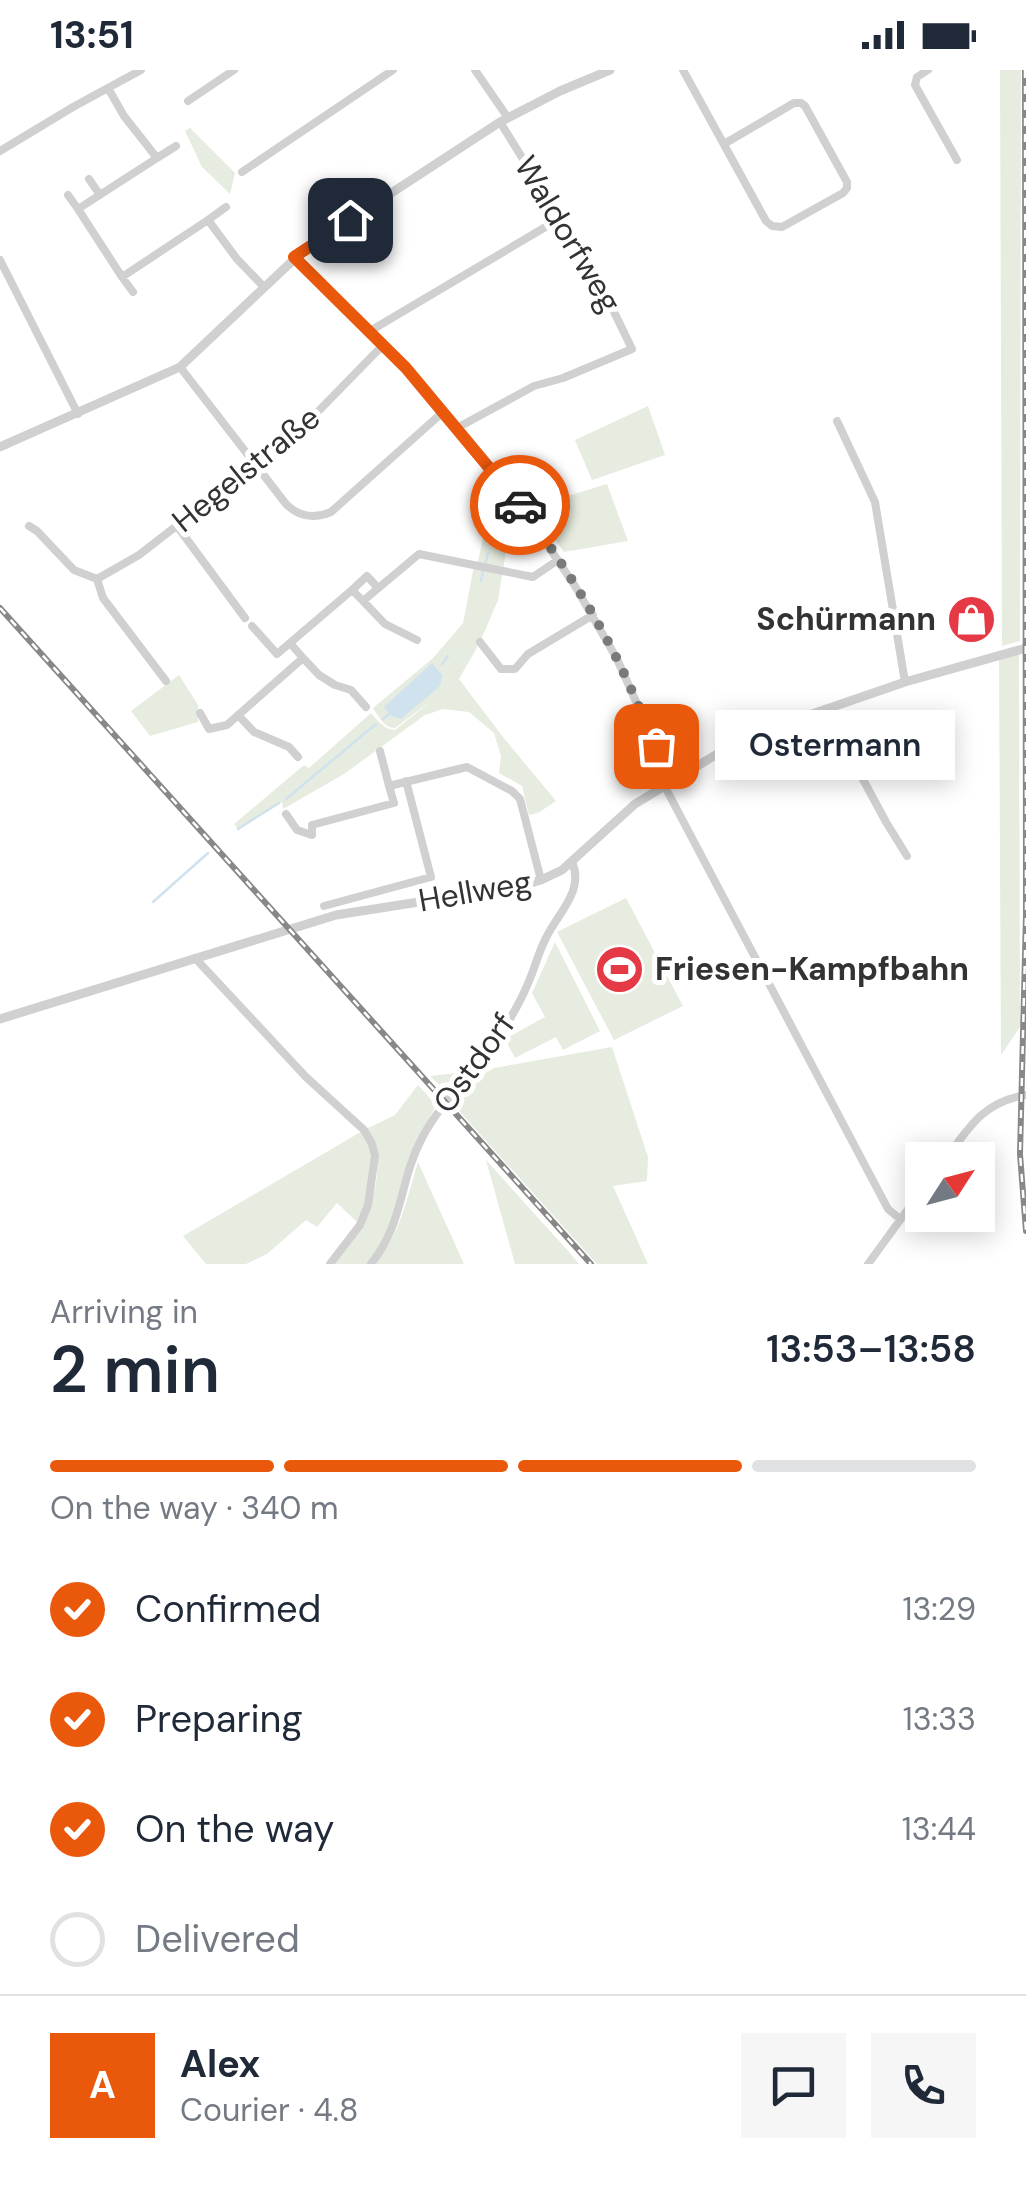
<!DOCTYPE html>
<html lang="en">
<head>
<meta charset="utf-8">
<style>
  body { margin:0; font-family:"DM Sans",sans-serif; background:#f6f6f7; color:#1f2937; height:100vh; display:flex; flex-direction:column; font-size:38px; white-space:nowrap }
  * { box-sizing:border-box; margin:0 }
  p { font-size:32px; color:#747a83 }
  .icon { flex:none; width:55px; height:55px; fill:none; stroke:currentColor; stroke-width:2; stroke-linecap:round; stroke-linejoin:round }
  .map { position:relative; height:1194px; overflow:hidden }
  .panel { display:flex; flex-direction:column; background:#fff; flex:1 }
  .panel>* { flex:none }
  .needle { width:65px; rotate:54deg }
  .tools { position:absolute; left:905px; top:1072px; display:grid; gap:20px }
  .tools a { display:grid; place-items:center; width:90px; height:90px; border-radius:0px; background:#fff; box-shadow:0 5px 25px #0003; font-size:50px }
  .pin { position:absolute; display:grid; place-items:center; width:85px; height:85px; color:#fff; margin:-42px; border-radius:20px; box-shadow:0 5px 15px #0006 }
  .courier { position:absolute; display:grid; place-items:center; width:100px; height:100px; margin:-50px; border:8px solid #ea580c; border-radius:50%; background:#fff; color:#222; box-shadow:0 2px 12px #0007 }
  .bubble { position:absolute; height:70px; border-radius:0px; background:#fff; box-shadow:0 5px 25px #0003; font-size:32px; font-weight:600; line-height:70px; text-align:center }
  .head em { font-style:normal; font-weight:600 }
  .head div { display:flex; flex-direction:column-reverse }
  .head { display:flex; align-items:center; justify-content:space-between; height:170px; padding:0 50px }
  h1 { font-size:65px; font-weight:600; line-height:75px }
  .bar { display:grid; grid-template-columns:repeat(4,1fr); gap:15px 10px; align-content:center; height:120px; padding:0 50px }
  .bar i { height:12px; border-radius:8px; background:#e0e1e3 }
  .bar .current { background:#ea580c }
  .bar p { grid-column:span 4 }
  .line { display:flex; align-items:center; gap:25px; padding:0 50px; border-top:2px solid #e0e1e3 }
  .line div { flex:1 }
  .round { display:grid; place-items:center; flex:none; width:105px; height:105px; border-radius:0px; background:#f6f6f7 }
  ol { padding:0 50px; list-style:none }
  li { display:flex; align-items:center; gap:30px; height:110px }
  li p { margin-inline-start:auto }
  li .icon { padding:10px; border-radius:50%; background:#ea580c; color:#fff; stroke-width:4 }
  li:last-child { color:#747a83 }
  li i { width:55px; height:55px; border:5px solid #e0e1e3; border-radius:50% }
  .status { display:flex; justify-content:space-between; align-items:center; height:70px; padding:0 50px; background:#fff; direction:ltr }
  .status svg { height:28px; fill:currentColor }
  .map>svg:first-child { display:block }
  .green { fill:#e6ecdf }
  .water { fill:#cfe2ee }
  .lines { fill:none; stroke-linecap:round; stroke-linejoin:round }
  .stream { stroke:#cfe2ee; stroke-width:2.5 }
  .minor { stroke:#d0d0d0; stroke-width:8 }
  .tertiary { stroke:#d0d0d0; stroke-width:9 }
  .rail-casing { stroke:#888; stroke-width:6 }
  .rail { stroke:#fff; stroke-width:2.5; stroke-dasharray:8; stroke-linecap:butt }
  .done { stroke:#7a7a7a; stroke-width:10; stroke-dasharray:0 18 }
  .route { stroke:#ea580c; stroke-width:12 }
  .labels { text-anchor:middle; stroke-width:10; stroke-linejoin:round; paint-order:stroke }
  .street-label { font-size:32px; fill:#333; stroke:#fff }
  .poi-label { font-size:32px; font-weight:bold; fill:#333; stroke:#fff; text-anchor:end }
</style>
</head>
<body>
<div class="status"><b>13:51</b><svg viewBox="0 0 49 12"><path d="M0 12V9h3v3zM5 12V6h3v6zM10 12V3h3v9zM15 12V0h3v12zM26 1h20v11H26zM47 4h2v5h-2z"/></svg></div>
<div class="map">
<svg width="1026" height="1194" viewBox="0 0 1026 1194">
  <rect width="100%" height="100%" fill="#fff"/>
  <path class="green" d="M1000,0H1021L1020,571L1002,576Z
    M190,58L235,103L230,124L202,97L185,61Z
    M648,336L665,385L592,410L575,370Z
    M607,414L628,471L564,482L532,437Z
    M510,438L524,456L507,475L498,530L480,572L459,609L503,667L556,731L538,743L529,745L522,716L499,703L501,686L494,663L469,642L443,639L425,645L344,704L283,739L282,732L238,759L234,754L304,695L309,698L371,643C378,651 385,660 395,660L438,626L395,658C384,658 379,647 373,638L433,588L463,553L474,496H477L484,464L481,460Z
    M1019,584L1020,957L1001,985L999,588Z
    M179,605L198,635V652L150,666L131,641Z
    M626,828L683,936L614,970L557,862Z
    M555,872L600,961L563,980L556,967L515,988L505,969L545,947L532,923Z
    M612,977L648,1087L647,1111L613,1116L648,1194H597L451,1032L448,1023L430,1006L467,1002L474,1010L494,998Z
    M418,1015L436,1035L411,1084L390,1159L384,1172L367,1194H333C343,1182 355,1170 362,1156C374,1132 386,1088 369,1065C380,1093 373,1127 358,1153L337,1133L317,1157L306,1150L267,1184L246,1194H206L183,1166L364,1060L395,1045Z
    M486,1090L569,1182L579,1194H515Z
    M418,1092L464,1194H375C400,1165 407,1128 418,1092Z"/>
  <path class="water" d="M432,593L442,605L440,616L401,649L392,646L384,637Z"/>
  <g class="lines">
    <path class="stream" d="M486,492L488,483
      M481,511L483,501
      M442,594L448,586
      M383,649L390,643
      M286,729L376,654
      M238,759L279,733
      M153,832L208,783"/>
    <path class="minor" d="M475,0L508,48
      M683,0L766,151L772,156L782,157L843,123L847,118V112L805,36L801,33H794L724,74
      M928,0L917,7L915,15L957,90
      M108,18L124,46L157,88L78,139L122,207L208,150L237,189L264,217
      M188,31L234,0
      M0,81L73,37L141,0
      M157,88L176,76
      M242,102L393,0
      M89,109L100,125
      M68,125L78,139
      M208,150L226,137
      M294,187L406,298L532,452L575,516L617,589L671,710
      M0,190L78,344
      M122,207L133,222
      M370,261L559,149
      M180,297L286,434C299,447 314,449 331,442L443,342
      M837,351L875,432L905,612
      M457,358L534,316L563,308L632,279L602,217L500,52
      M29,456L37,461L74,500L97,509L103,528L166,611
      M177,456L245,548
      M97,509L139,485L300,360L384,274
      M352,520L367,506L378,518
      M363,531L385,554L417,570
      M252,556L277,584L352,520L363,531L419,484L533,507L558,490
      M480,572L501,599H515L528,584L593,545
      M303,588L319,605L335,615L351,620L366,637
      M825,639L886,752L907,786
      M200,643L209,659L227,655L303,588L290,573
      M238,645L254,662L289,677L298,687
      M380,681L389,716
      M664,715L888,1139L900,1149
      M286,744L297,760L312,765V755L394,733L389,716L467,697L512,721L520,729L541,810
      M324,836L431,807L406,711
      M195,888L306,1007L364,1060L372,1074L375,1086L368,1135L360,1155L330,1194
      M945,1090C969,1057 983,1032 1026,1025
      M371,1194C404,1153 399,1111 422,1068C441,1031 473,1005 496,971C508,953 521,931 529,911C535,897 539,881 546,868C557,844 585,821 572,792
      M868,1194L922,1120"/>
    <path class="tertiary" d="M0,377L180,297L304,180L500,52L560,21L610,0
      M0,949L336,845L520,816L541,810L562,800L635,734L745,667L905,612L1026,578"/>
    <defs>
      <path id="rail" d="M1025,0L1026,844L1020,1084L1026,1161
        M0,538L591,1194"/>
    </defs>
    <use href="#rail" class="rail-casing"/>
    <use href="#rail" class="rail"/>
  </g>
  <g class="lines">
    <path class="done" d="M520,435C556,483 590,535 617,589C631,617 643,647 656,676"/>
    <path class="route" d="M350,150L294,187L406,298L520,435"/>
  </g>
  <defs>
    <symbol id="shop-disc" viewBox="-11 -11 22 22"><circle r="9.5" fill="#e63946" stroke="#fff"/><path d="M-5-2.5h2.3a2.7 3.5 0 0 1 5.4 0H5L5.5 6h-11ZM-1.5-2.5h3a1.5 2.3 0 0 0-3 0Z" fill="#fff"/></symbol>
    <symbol id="stadium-disc" viewBox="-11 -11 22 22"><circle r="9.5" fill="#e63946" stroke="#fff"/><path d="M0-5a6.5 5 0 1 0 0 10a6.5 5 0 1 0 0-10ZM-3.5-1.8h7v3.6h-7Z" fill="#fff"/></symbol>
  </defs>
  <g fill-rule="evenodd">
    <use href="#shop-disc" x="944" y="522" width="55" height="55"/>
    <use href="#stadium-disc" x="592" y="872" width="55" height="55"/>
  </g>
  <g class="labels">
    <g class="street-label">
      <text transform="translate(568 164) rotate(59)" y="11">Waldorfweg</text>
      <text transform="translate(246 399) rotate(-39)" y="11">Hegelstraße</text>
      <text transform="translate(475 821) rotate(-10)" y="11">Hellweg</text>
      <text transform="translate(474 993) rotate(-54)" y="11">Ostdorf</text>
    </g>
    <g class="poi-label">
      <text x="936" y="560">Schürmann</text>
      <text x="655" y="910" text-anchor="start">Friesen-Kampfbahn</text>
    </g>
  </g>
</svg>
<div class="tools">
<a><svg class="needle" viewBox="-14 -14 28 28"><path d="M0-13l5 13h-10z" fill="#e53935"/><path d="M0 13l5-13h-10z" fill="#747a83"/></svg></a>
</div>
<div class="pin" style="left:656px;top:676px;background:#ea580c"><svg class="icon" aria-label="bag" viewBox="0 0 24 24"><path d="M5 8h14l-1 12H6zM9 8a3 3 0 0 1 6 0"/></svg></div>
<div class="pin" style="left:350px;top:150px;background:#1f2937"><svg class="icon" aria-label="home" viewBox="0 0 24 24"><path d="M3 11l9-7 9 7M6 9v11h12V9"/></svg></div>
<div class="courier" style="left:520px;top:435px"><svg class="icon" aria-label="car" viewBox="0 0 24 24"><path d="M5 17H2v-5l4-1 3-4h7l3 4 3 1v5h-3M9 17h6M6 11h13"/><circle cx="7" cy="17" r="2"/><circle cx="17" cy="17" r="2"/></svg></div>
<div class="bubble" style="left:715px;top:640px;width:240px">Ostermann</div>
</div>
<section class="panel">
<div class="head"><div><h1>2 min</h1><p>Arriving in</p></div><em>13:53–13:58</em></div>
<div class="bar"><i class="current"></i><i class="current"></i><i class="current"></i><i></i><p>On the way · 340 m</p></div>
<ol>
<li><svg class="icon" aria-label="check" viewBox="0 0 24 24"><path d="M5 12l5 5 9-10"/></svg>Confirmed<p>13:29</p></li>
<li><svg class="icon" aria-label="check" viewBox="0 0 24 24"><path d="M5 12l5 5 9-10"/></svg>Preparing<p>13:33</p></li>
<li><svg class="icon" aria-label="check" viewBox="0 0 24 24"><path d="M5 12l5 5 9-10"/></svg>On the way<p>13:44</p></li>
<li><i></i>Delivered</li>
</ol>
<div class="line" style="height:180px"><b class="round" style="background:#ea580c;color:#fff">A</b><div><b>Alex</b><p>Courier · 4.8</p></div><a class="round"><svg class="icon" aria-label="chat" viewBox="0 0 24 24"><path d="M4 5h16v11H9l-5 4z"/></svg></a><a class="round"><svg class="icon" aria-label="phone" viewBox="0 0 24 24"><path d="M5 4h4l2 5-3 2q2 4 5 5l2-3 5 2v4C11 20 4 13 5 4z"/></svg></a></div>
</section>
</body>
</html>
